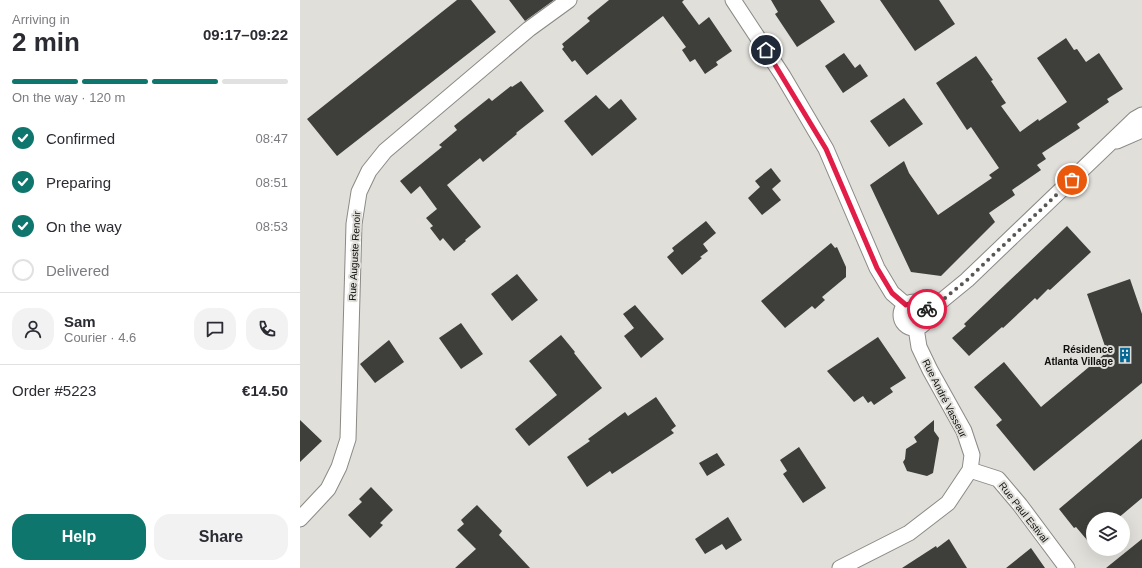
<!DOCTYPE html>
<html lang="en">
<head>
<meta charset="utf-8">
<style>
  body { margin:0; font-family:Helvetica,sans-serif; background:#f2f2f3; color:#2b2b33; height:100vh; display:flex; flex-direction:column; font-size:15px; white-space:nowrap }
  * { box-sizing:border-box; margin:0 }
  p { font-size:13px; color:#7c7c81 }
  .icon { flex:none; width:22px; height:22px; fill:none; stroke:currentColor; stroke-width:2; stroke-linecap:round; stroke-linejoin:round }
  .map { position:relative; flex:1; overflow:hidden }
  .details { display:flex; flex-direction:column; background:#fff; width:300px }
  .details>* { flex:none }
  .buttons { position:absolute; left:786px; top:512px; display:grid; gap:8px }
  .buttons a { display:grid; place-items:center; width:44px; height:44px; border-radius:50%; background:#fff; box-shadow:0 4px 16px #0002; font-size:20px }
  .pin { position:absolute; display:grid; place-items:center; width:34px; height:34px; color:#fff; margin:-17px; border:2px solid #fff; border-radius:50%; box-shadow:0 1px 4px #0007 }
  .courier { position:absolute; display:grid; place-items:center; width:40px; height:40px; margin:-20px; border:3px solid #e11d48; border-radius:50%; background:#fff; color:#222; box-shadow:0 1px 5px #0007 }
  .headline em { font-style:normal; font-weight:800 }
  .headline div { display:flex; flex-direction:column-reverse }
  .headline { display:flex; align-items:center; justify-content:space-between; height:68px; padding:0 12px }
  h1 { font-size:26px; font-weight:800; line-height:30px }
  .bar { display:grid; grid-template-columns:repeat(4,1fr); gap:6px 4px; align-content:center; height:48px; padding:0 12px }
  .bar i { height:5px; border-radius:3px; background:#e1e1e2 }
  .bar .on { background:#0f766e }
  .bar p { grid-column:span 4 }
  .line { display:flex; align-items:center; gap:10px; padding:0 12px; border-top:1px solid #e1e1e2 }
  .line div { flex:1 }
  .round { display:grid; place-items:center; flex:none; width:42px; height:42px; border-radius:16px; background:#f2f2f3 }
  ol { padding:0 12px; list-style:none }
  li { display:flex; align-items:center; gap:12px; height:44px }
  li p { margin-inline-start:auto }
  li .icon { padding:4px; border-radius:50%; background:#0f766e; color:#fff; stroke-width:4 }
  li:last-child { color:#7c7c81 }
  li i { width:22px; height:22px; border:2px solid #e1e1e2; border-radius:50% }
  .button { display:flex; gap:8px; margin-top:auto; padding:8px 12px }
  .button a { flex:1; height:46px; border-radius:16px; background:#0f766e; color:#fff; font-size:16px; font-weight:800; line-height:46px; text-align:center }
  .button a+a { background:#f2f2f3; color:#2b2b33 }
  main { display:flex; flex:1; min-height:0 }
  .map>svg:first-child { display:block }
  .building { fill:#3e3e3a }
  .lines { fill:none; stroke-linecap:round; stroke-linejoin:round }
  .minor-casing { stroke:#8a8985; stroke-width:17 }
  .minor { stroke:#fff; stroke-width:15 }
  .done { stroke:#585754; stroke-width:4; stroke-dasharray:0 7.2 }
  .route { stroke:#e11d48; stroke-width:5 }
  .labels { text-anchor:middle; stroke-width:4; stroke-linejoin:round; paint-order:stroke }
  .street-label { font-size:10px; fill:#0e0e0c; stroke:#e0dfda }
  .poi-label { font-size:10px; font-weight:bold; fill:#0e0e0c; stroke:#e0dfda; text-anchor:end }
</style>
</head>
<body>
<main>
<section class="details">
<div class="headline"><div><h1>2 min</h1><p>Arriving in</p></div><em>09:17–09:22</em></div>
<div class="bar"><i class="on"></i><i class="on"></i><i class="on"></i><i></i><p>On the way · 120 m</p></div>
<ol>
<li><svg class="icon" aria-label="check" viewBox="0 0 24 24"><path d="M5 12l5 5 9-10"/></svg>Confirmed<p>08:47</p></li>
<li><svg class="icon" aria-label="check" viewBox="0 0 24 24"><path d="M5 12l5 5 9-10"/></svg>Preparing<p>08:51</p></li>
<li><svg class="icon" aria-label="check" viewBox="0 0 24 24"><path d="M5 12l5 5 9-10"/></svg>On the way<p>08:53</p></li>
<li><i></i>Delivered</li>
</ol>
<div class="line" style="height:72px"><a class="round"><svg class="icon" aria-label="person" viewBox="0 0 24 24"><circle cx="12" cy="8" r="4"/><path d="M4 21q1-7 8-7t8 7"/></svg></a><div><b>Sam</b><p>Courier · 4.6</p></div><a class="round"><svg class="icon" aria-label="chat" viewBox="0 0 24 24"><path d="M4 5h16v11H9l-5 4z"/></svg></a><a class="round"><svg class="icon" aria-label="phone" viewBox="0 0 24 24"><path d="M5 4h4l2 5-3 2q2 4 5 5l2-3 5 2v4C11 20 4 13 5 4z"/></svg></a></div>
<div class="line" style="height:52px"><div>Order #5223</div><b>€14.50</b></div>
<div class="button"><a>Help</a><a>Share</a></div>
</section>
<div class="map">
<svg width="842" height="568" viewBox="0 0 842 568">
  <rect width="100%" height="100%" fill="#e0dfda"/>
  <path class="building" d="M157,0H171L196,32L37,156L7,119Z
    M209,0H254L225,21Z
    M309,0H384L382,2L399,25L409,17L432,51L416,62L418,65L405,74L395,59L390,62L382,50L386,47L363,16L287,75L275,60L272,62L262,49L264,47L262,44L290,21L287,18Z
    M471,0H520L535,22L497,47L475,14L478,12Z
    M580,0H639L655,24L615,51Z
    M766,38L774,50L777,49L786,62L799,53L823,89L807,99L809,102L777,124L780,128L742,153L746,159L737,165L741,170L712,190L715,195L689,213L695,222L641,276L611,272L570,185L604,161L609,173L638,215L692,178L689,175L699,168L671,127L667,130L636,83L676,56L693,80L691,81L706,103L701,106L720,132L738,119L739,121L767,102L737,58Z
    M544,53L555,68L560,64L568,76L543,93L525,66Z
    M221,81L244,111L216,133L217,134L183,162L180,158L147,185L181,227L165,240L166,241L154,251L143,238L140,241L130,228L133,226L126,218L137,209L120,186L111,194L100,181L142,147L139,145L157,130L154,126L189,98L192,101L211,86L212,87Z
    M296,95L309,109L321,99L337,119L292,156L264,121Z
    M604,98L623,124L589,147L570,121Z
    M471,168L481,181L472,189L481,200L462,215L448,198L460,187L455,181Z
    M406,221L416,233L403,244L408,251L400,257L402,258L395,264L382,275L367,257L374,251L372,248Z
    M767,226L791,252L750,290L748,289L737,300L735,298L703,328L702,327L669,356L652,338L666,326L664,324Z
    M531,243L535,248L537,247L546,267V277L522,297L525,300L515,309L512,306L485,328L461,301Z
    M217,274L238,300L212,321L191,294Z
    M830,279L842,314V383L734,471L696,425L702,420L674,387L704,362L741,407L807,352L787,294Z
    M335,305L364,339L341,358L324,336L334,328L323,314Z
    M161,323L183,354L161,369L139,338Z
    M261,335L275,352L274,353L302,388L229,446L215,429L257,395L229,361Z
    M578,337L606,378L590,388L593,392L574,405L571,401L568,403L563,396L554,402L527,371Z
    M89,340L104,362L75,383L60,364Z
    M356,397L376,426L371,430L374,433L312,474L310,471L287,487L267,457L290,441L288,439L325,412L328,416Z
    M0,420L22,441L0,462Z
    M634,420V431L639,438L633,473L627,476L607,471L603,462L605,459L606,449L617,442L614,437Z
    M842,439V498L817,519H793V547L776,527L774,528L759,509Z
    M499,447L526,488L503,503L483,474L487,471L480,460Z
    M417,453L425,465L407,476L399,463Z
    M71,487L93,510L80,523L83,525L70,538L48,515L62,502L59,499Z
    M177,505L202,531L199,535L230,568H155L176,549L157,530L164,524L161,520Z
    M428,517L442,540L426,550L422,544L405,554L395,539Z
    M649,539L667,568H602L636,546L637,548Z
    M842,539V568H806Z
    M731,548L745,568H706Z"/>
  <g class="lines">
    <defs>
      <path id="minor" d="M433,0L483,76L526,149L577,268L592,293L606,305
        M817,141L842,130
        M601 315a13 13 0 1 1 26 0a13 13 0 1 1-26 0Z
        M626,309L634,307L667,280L835,119L842,115
        M670,470L698,479L720,505L767,568
        M0,519L28,489L39,467L48,439L54,224L59,192L69,171L85,151L229,29L269,0
        M540,568L609,533L648,503L670,470L672,455L664,431L630,370L619,347L616,328"/>
    </defs>
    <use href="#minor" class="minor-casing"/>
    <use href="#minor" class="minor"/>
  </g>
  <g class="lines">
    <path class="done" d="M627,309L634,307L667,280L772,180"/>
    <path class="route" d="M466,50L526,149L577,268L592,293L606,305L615,302L627,309"/>
  </g>
  <defs>
    <symbol id="building-bare" viewBox="-9 -9 18 18"><path d="M-4-6H4V6H1V3H-1V6H-4ZM-2.5-4.3h1.7v1.8h-1.7ZM.8-4.3h1.7v1.8H.8ZM-2.5-1h1.7V.8h-1.7ZM.8-1h1.7V.8H.8Z" fill="#046796" stroke="#e0dfda" stroke-width="2.5" paint-order="stroke"/></symbol>
  </defs>
  <g fill-rule="evenodd">
    <use href="#building-bare" x="814" y="344" width="22" height="22"/>
  </g>
  <g class="labels">
    <g class="street-label">
      <text transform="translate(54 256) rotate(-87)" y="4">Rue Auguste Renoir</text>
      <text transform="translate(645 398) rotate(63)" y="4">Rue André Vasseur</text>
      <text transform="translate(724 512) rotate(52)" y="4">Rue Paul Estival</text>
    </g>
    <g class="poi-label">
      <text x="813" y="353">Résidence<tspan x="813" dy="12">Atlanta Village</tspan></text>
    </g>
  </g>
</svg>
<div class="buttons">
<a><svg class="icon" aria-label="layers" viewBox="0 0 24 24"><path d="M12 4l9 5-9 5-9-5zM3 14l9 5 9-5"/></svg></a>
</div>
<div class="pin" style="left:772px;top:180px;background:#ea580c"><svg class="icon" aria-label="bag" viewBox="0 0 24 24"><path d="M5 8h14l-1 12H6zM9 8a3 3 0 0 1 6 0"/></svg></div>
<div class="pin" style="left:466px;top:50px;background:#1f2937"><svg class="icon" aria-label="home" viewBox="0 0 24 24"><path d="M3 11l9-7 9 7M6 9v11h12V9"/></svg></div>
<div class="courier" style="left:627px;top:309px"><svg class="icon" aria-label="bike" viewBox="0 0 24 24"><circle cx="6" cy="16" r="4"/><circle cx="18" cy="16" r="4"/><path d="M6 16l4-8h5l3 8M10 8l3 8H6M13 5h3"/></svg></div>
</div>
</main>
</body>
</html>
